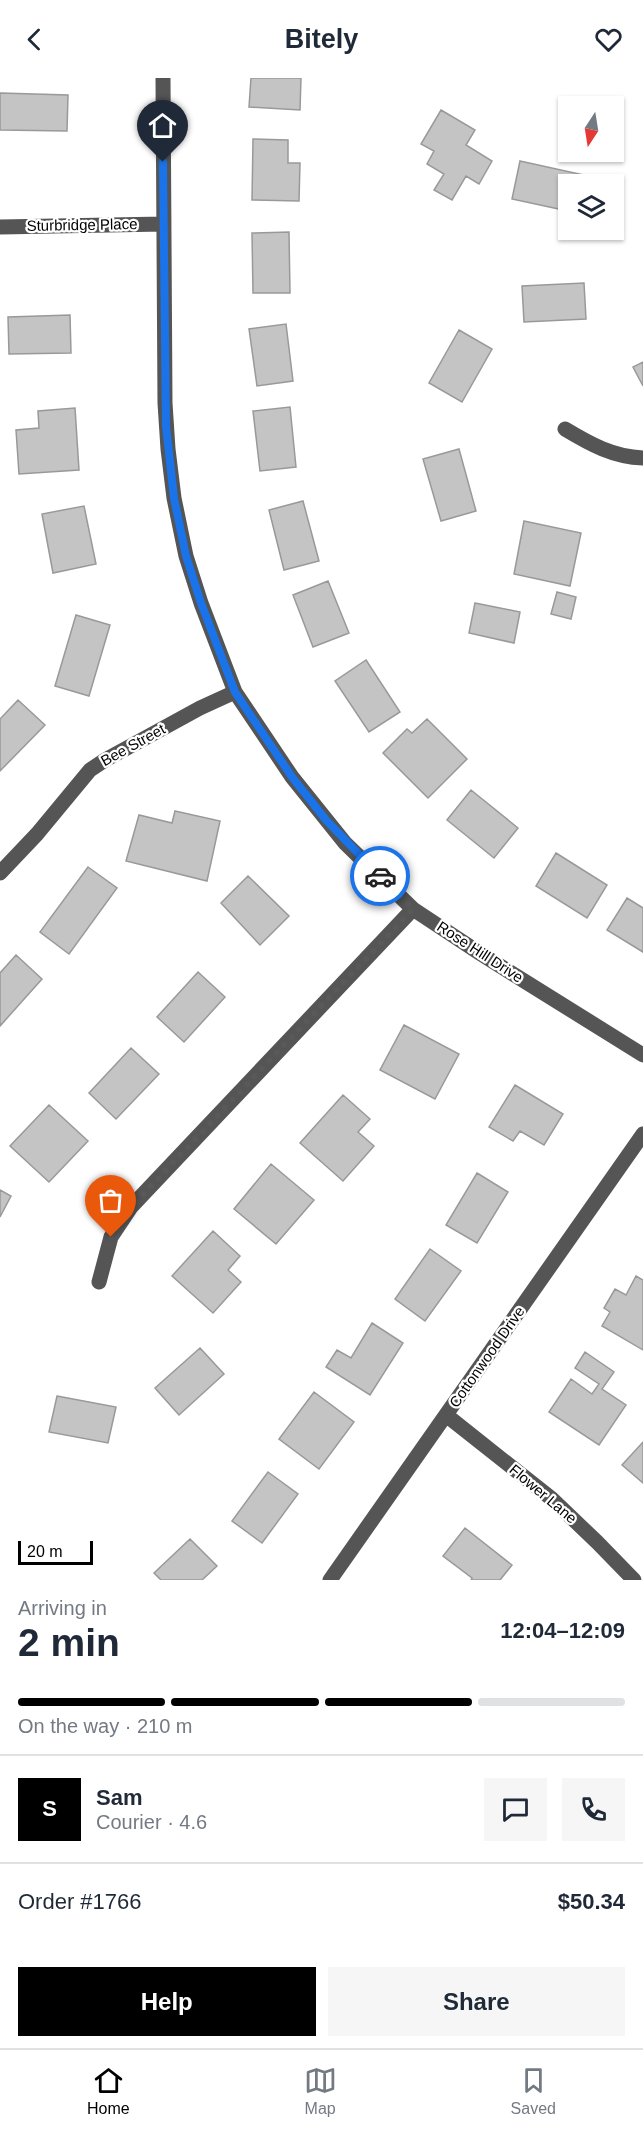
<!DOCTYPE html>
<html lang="en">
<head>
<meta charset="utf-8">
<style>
  body { margin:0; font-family:Arial,sans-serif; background:#f6f6f7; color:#1f2937; height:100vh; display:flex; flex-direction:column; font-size:22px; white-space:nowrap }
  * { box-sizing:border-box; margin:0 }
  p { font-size:20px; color:#747a83 }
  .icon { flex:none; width:33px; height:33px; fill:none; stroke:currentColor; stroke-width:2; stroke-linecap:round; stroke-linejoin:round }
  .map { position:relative; height:1502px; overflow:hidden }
  .sheet { display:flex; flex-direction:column; background:#fff; flex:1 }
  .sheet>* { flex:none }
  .needle { width:39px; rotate:192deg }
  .fabs { position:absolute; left:558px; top:18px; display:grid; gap:12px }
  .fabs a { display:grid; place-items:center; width:66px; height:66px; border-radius:0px; background:#fff; box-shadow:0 2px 4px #0004; font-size:30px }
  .scale { position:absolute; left:18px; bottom:15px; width:75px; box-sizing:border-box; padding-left:6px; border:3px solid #000; border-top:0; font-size:16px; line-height:21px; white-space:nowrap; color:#000; -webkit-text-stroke:4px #fff; paint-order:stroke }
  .pin { position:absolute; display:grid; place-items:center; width:51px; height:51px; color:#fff; margin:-62px -26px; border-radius:50% 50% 50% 0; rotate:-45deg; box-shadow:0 0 6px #0007 }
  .pin .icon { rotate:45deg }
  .courier { position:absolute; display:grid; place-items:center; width:60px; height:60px; margin:-30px; border:4px solid #1a73e8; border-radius:50%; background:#fff; color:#222; box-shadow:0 2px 8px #0007 }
  .overview em { font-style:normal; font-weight:700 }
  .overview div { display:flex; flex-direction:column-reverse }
  .overview { display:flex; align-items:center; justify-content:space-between; height:102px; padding:0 18px }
  h1 { font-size:39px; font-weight:700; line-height:45px }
  .bar { display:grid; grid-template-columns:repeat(4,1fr); gap:9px 6px; align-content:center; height:72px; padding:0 18px }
  .bar i { height:8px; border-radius:4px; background:#e0e1e3 }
  .bar .current { background:#000 }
  .bar p { grid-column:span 4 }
  .line { display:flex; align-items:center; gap:15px; padding:0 18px; border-top:2px solid #e0e1e3 }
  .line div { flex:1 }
  .round { display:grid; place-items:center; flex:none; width:63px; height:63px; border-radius:0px; background:#f6f6f7 }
  .button { display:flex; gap:12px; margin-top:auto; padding:12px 18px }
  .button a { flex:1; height:69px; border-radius:0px; background:#000; color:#fff; font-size:24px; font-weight:700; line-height:69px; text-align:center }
  .button a+a { background:#f6f6f7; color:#1f2937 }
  header { display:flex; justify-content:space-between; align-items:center; height:78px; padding:0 18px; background:#fff; font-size:27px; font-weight:700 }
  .tabs { display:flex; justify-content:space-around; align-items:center; height:84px; border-top:2px solid #e0e1e3; background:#fff; font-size:16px; color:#747a83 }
  .tabs a { display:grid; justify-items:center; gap:3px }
  .tabs .current { color:#000 }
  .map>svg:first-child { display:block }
  .building { fill:#c4c4c4; stroke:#999; stroke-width:1.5 }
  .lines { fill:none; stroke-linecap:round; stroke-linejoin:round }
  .minor { stroke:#555; stroke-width:15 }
  .done { stroke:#595959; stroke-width:6; stroke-dasharray:0 10.8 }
  .route { stroke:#1a73e8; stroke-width:8 }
  .labels { text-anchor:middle; stroke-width:4.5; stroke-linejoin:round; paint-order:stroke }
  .street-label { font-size:15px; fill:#000; stroke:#fff }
</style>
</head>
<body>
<header><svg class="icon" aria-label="back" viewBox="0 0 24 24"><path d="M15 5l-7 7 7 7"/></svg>Bitely<svg class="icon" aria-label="heart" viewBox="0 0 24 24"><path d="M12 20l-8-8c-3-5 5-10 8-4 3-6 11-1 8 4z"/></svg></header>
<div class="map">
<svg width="643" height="1502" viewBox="0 0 643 1502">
  <rect width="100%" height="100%" fill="#fff"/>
  <path class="building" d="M251,0H301L300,32L249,29Z
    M0,15L68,17L67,53L0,52Z
    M441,32L475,52L466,67L492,83L479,106L466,98L452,122L434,112L444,96L427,86L434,73L421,66Z
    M253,61L288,62V85H300L299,123L252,122Z
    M520,83L593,99L591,106H568V133L512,121Z
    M289,154L290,215H253L252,155Z
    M584,205L586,241L524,244L522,208Z
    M70,237L71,275L9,276L8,239Z
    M286,246L293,303L257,308L249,251Z
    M459,252L492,271L462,324L429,305Z
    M643,284V308L633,289Z
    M290,329L296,389L260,393L253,333Z
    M75,330L79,392L19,396L16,352L39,350L38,333Z
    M459,371L476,433L441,443L423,381Z
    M303,423L319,483L284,492L269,432Z
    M84,428L96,486L53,495L42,436Z
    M524,443L581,455L570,508L514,496Z
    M328,503L349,555L313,569L293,517Z
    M557,514L576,519L571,541L551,536Z
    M475,525L520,534L514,565L469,555Z
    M76,537L110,547L89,618L55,608Z
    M366,582L400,634L369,654L335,603Z
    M18,622L45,647L0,693V641Z
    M427,641L467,681L428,720L383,675L407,651L412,655Z
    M471,712L518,750L494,780L447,742Z
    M175,733L220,743L207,803L126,783L139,737L172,745Z
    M556,775L607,807L587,840L536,808Z
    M88,789L117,810L69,876L40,854Z
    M248,798L289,838L260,867L221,825Z
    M627,820L643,830V874L607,852Z
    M16,877L42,901L0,948V895Z
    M198,894L225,919L184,964L157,939Z
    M404,947L459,976L435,1021L380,992Z
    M131,970L159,996L116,1041L89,1015Z
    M515,1007L563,1036L544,1067L520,1053L513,1063L489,1049Z
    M343,1017L370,1041L358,1054L374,1068L343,1103L300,1065Z
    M49,1027L88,1063L49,1104L10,1068Z
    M271,1086L314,1122L276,1166L234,1131Z
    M477,1095L508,1114L477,1165L446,1147Z
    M0,1112L11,1118L0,1139Z
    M213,1153L240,1178L228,1192L241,1204L213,1235L172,1198Z
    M430,1171L461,1193L425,1243L395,1221Z
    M636,1198L643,1202V1272L602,1248L610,1234L604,1230L615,1211L626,1217Z
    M372,1245L403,1265L370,1317L326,1289L337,1272L351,1280Z
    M200,1270L224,1296L179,1337L155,1310Z
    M585,1274L614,1294L602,1311L626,1327L599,1367L549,1334L571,1301L592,1316L599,1306L575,1290Z
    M314,1314L354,1344L319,1391L279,1361Z
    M57,1318L116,1329L108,1365L49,1354Z
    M643,1364V1405L622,1387Z
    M268,1394L298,1416L262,1465L232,1443Z
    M465,1450L512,1487L500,1502H471L472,1500L443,1478Z
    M190,1461L217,1488L202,1502H161L154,1495Z"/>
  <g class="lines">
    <path class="minor" d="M163,0L165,325L168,371L174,420L186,478L201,525L235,614L292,699L345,765L413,831L481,876L643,977
      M0,149L164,146
      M565,351C590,366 613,379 643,380
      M0,795L37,756L90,692L105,682L200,630L235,614
      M99,1204L111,1159L131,1129L413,831
      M446,1337L552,1421L597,1464L634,1502
      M330,1502L643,1056"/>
  </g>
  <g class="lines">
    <path class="done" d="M111,1159L131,1129L413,831L380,798"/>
    <path class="route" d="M163,84L166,348L174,420L186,478L201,525L235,614L292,699L326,742L380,798"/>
  </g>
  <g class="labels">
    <g class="street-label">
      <text transform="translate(82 147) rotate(-1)" y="5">Sturbridge Place</text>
      <text transform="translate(133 667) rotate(-29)" y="5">Bee Street</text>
      <text transform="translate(480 874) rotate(33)" y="5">Rose Hill Drive</text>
      <text transform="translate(487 1279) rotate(-55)" y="5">Cottonwood Drive</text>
      <text transform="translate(543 1416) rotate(40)" y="5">Flower Lane</text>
    </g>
  </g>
</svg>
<div class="fabs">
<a><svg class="needle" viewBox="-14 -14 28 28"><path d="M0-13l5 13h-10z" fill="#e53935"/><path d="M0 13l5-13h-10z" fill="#747a83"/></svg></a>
<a><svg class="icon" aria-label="layers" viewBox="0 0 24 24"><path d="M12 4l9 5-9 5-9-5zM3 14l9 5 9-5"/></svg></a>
</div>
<div class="scale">20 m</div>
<div class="pin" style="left:111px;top:1159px;background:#ea580c"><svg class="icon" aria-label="bag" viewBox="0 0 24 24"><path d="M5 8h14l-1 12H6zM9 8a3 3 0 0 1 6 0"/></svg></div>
<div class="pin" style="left:163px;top:84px;background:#1f2937"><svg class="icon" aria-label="home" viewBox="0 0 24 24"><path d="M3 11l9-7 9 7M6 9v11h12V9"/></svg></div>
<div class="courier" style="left:380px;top:798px"><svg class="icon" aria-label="car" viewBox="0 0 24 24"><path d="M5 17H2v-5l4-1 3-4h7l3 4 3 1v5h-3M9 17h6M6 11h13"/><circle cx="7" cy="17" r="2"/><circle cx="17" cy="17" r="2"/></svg></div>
</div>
<section class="sheet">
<div class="overview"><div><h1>2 min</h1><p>Arriving in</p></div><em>12:04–12:09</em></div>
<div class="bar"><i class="current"></i><i class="current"></i><i class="current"></i><i></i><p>On the way · 210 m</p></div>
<div class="line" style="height:108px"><b class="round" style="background:#000;color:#fff">S</b><div><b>Sam</b><p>Courier · 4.6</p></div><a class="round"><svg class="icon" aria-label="chat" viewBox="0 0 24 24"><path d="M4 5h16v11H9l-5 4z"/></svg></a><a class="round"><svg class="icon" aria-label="phone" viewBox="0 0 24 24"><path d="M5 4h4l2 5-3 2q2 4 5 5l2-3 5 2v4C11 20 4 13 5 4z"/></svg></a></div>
<div class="line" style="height:78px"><div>Order #1766</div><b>$50.34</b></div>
<div class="button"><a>Help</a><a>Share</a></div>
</section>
<nav class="tabs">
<a class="current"><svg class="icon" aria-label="home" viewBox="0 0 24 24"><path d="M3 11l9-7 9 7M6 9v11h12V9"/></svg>Home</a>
<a><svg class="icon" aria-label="map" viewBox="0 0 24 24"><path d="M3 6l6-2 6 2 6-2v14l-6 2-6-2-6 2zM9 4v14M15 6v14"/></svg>Map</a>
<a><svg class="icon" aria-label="saved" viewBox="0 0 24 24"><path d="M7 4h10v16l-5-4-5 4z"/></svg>Saved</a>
</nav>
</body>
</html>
